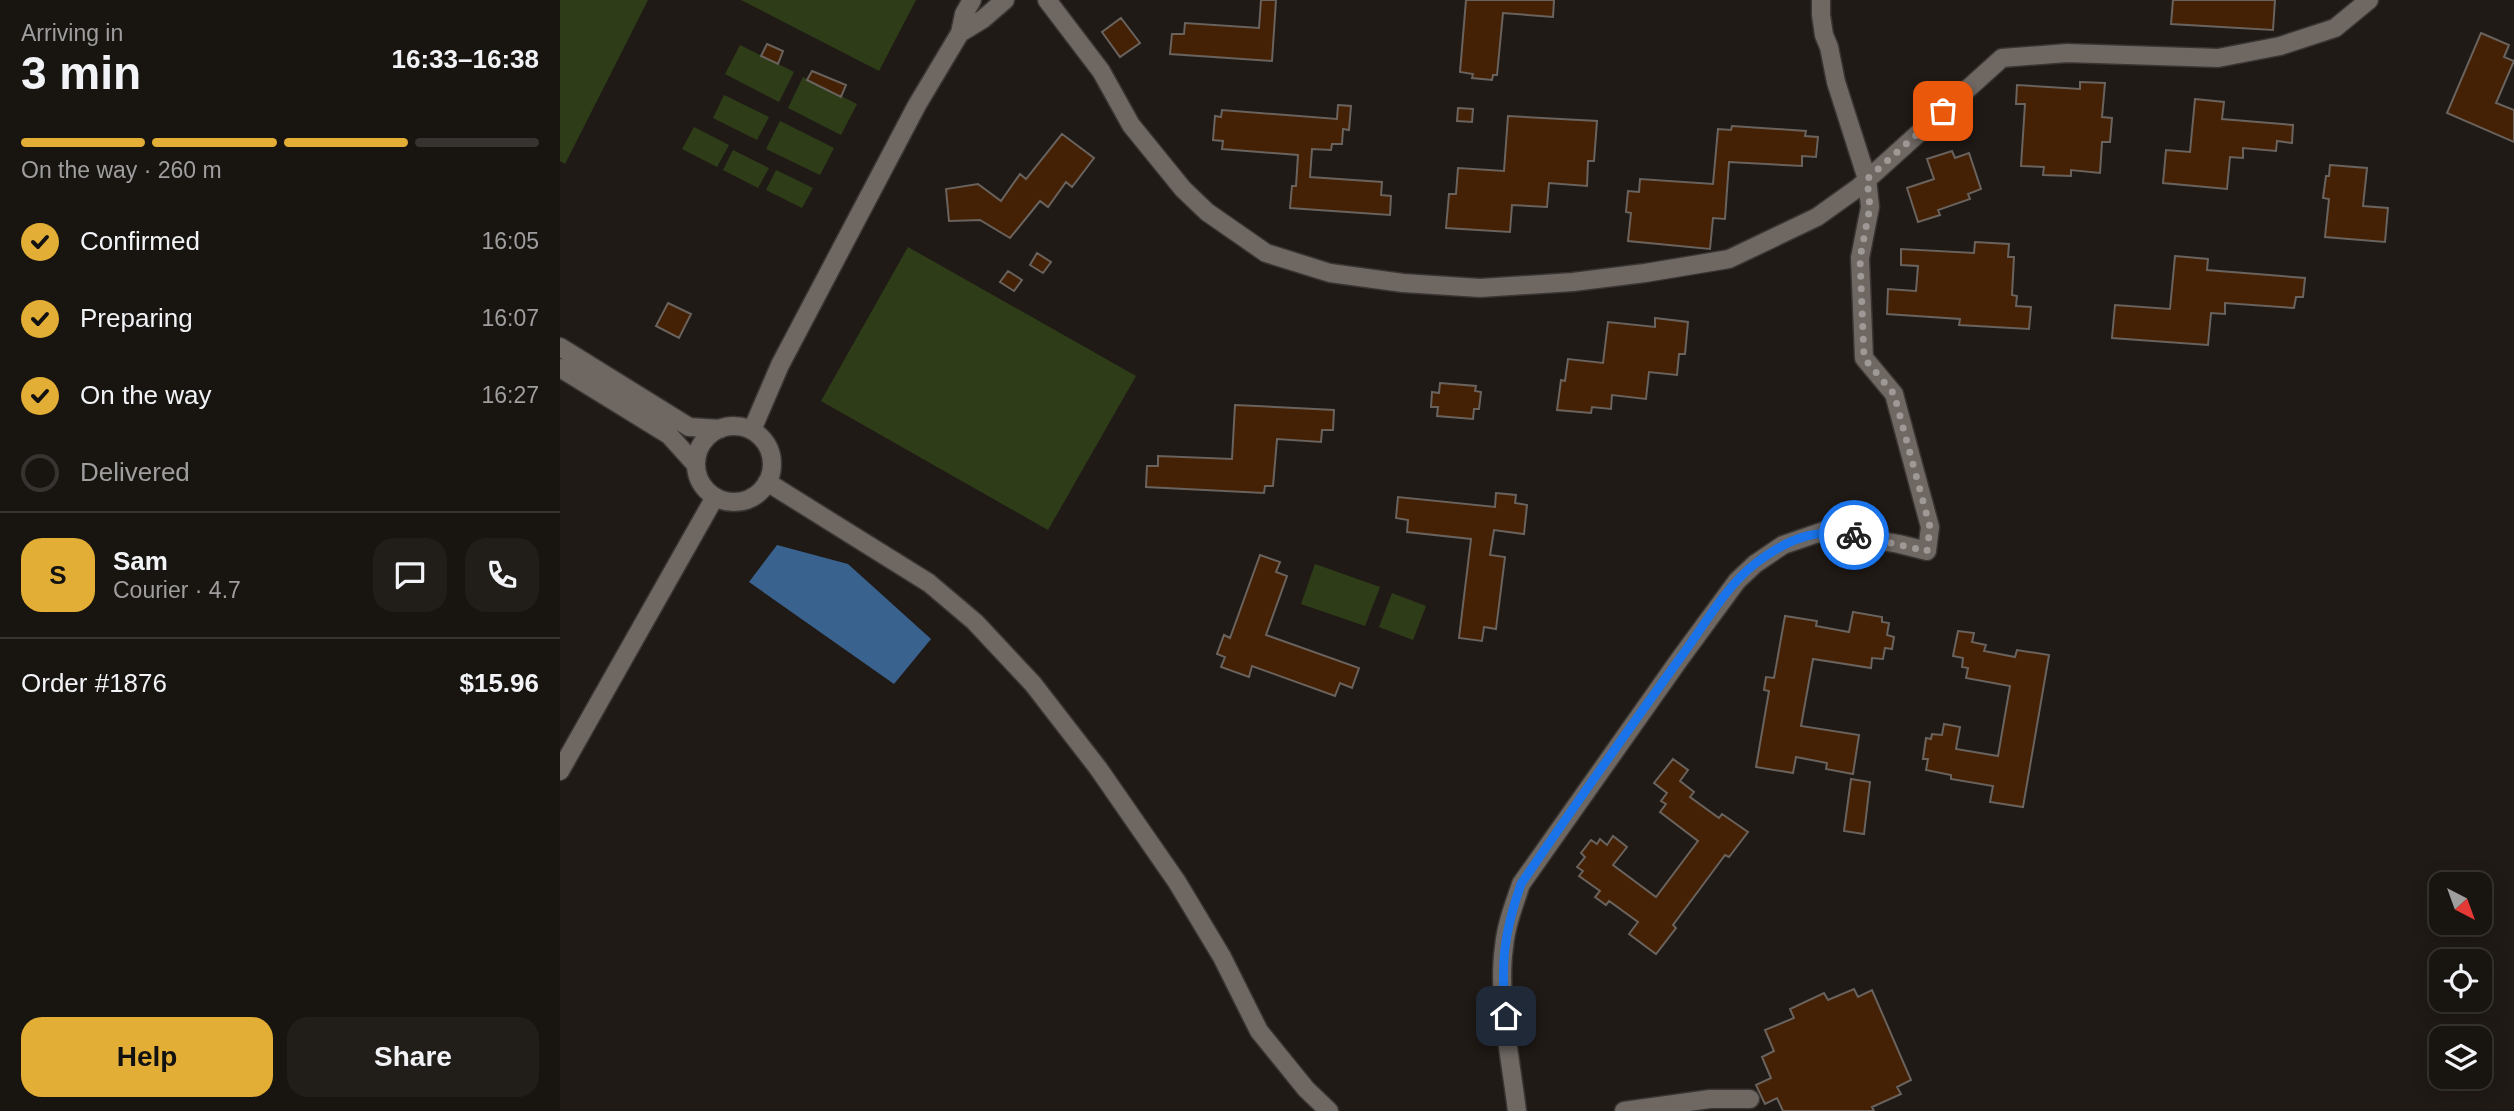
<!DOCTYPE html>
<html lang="en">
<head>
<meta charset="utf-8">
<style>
  body { margin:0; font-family:Helvetica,sans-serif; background:#211d19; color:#f1f3f6; height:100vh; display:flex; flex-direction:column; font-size:26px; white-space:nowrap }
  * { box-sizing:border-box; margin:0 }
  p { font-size:23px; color:#9f9e9f }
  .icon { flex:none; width:38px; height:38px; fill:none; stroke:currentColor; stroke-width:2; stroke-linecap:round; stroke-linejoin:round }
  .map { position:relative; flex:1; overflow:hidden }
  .sheet { display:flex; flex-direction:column; background:#181410; width:560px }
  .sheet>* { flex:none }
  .needle { width:46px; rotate:139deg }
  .fabs { position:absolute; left:1869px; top:872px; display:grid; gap:14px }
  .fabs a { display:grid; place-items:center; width:63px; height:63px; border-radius:14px; background:#181410; box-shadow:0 4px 18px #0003,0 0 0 2px #363330; font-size:35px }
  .pin { position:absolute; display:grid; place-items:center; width:60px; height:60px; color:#fff; margin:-30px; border-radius:14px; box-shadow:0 4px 10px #0006 }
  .courier { position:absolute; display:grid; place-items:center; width:70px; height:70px; margin:-35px; border:5px solid #1a73e8; border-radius:50%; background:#fff; color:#222; box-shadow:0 2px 9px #0007 }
  .head em { font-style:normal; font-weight:600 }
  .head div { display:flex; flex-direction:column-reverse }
  .head { display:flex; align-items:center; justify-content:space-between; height:119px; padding:0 21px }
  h1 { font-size:46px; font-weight:600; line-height:52px }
  .bar { display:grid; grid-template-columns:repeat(4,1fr); gap:10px 7px; align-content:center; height:84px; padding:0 21px }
  .bar i { height:9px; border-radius:5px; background:#363330 }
  .bar .on { background:#e3ae35 }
  .bar p { grid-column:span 4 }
  .line { display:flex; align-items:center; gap:18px; padding:0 21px; border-top:2px solid #363330 }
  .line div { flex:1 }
  .round { display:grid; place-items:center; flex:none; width:74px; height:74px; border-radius:21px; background:#211d19 }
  ol { padding:0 21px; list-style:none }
  li { display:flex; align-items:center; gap:21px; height:77px }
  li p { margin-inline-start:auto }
  li .icon { padding:7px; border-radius:50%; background:#e3ae35; color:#111; stroke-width:4 }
  li:last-child { color:#9f9e9f }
  li i { width:38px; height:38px; border:4px solid #363330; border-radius:50% }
  .primary-button { display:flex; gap:14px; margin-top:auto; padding:14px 21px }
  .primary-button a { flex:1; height:80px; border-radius:21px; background:#e3ae35; color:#111; font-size:28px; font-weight:600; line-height:80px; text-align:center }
  .primary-button a+a { background:#211d19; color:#f1f3f6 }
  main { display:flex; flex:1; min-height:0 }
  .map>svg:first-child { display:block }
  .green { fill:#2e3d18 }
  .water { fill:#3a628e }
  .building { fill:#442004; stroke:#69625d; stroke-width:2 }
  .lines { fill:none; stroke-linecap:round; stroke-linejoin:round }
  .minor-casing { stroke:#393533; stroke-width:21 }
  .minor { stroke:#6e6762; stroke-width:18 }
  .done { stroke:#9e9996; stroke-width:7; stroke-dasharray:0 12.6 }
  .route { stroke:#1a73e8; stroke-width:9 }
</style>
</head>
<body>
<main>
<section class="sheet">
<div class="head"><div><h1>3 min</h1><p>Arriving in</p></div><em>16:33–16:38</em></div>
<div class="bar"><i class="on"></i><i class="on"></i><i class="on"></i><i></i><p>On the way · 260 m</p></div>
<ol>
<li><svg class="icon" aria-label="check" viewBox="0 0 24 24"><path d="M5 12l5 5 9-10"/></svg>Confirmed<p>16:05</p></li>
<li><svg class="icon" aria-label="check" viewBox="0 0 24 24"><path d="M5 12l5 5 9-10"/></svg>Preparing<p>16:07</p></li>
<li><svg class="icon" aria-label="check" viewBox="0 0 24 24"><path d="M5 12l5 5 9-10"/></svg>On the way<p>16:27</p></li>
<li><i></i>Delivered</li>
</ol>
<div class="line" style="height:126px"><b class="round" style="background:#e3ae35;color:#111">S</b><div><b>Sam</b><p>Courier · 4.7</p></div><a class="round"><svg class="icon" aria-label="chat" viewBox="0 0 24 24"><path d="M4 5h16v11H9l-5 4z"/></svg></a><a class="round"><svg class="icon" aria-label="phone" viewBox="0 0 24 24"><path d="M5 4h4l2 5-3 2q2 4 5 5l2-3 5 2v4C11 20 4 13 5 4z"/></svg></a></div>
<div class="line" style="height:91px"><div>Order #1876</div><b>$15.96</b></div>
<div class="primary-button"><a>Help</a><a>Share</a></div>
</section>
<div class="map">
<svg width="1954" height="1111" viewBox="0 0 1954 1111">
  <rect width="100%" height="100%" fill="#201a16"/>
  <path class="green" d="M0,0H88L5,164L0,161Z
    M181,0H356L319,71Z
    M180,45L234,72L219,102L165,74Z
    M243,77L297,104L281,135L228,108Z
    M164,95L209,117L197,140L153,118Z
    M220,121L274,148L260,175L206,149Z
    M134,127L169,145L157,167L122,149Z
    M173,150L209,168L198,188L163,170Z
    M216,170L253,188L242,208L206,190Z
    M348,247L576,376L488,530L261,401Z
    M755,564L820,587L805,626L741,604Z
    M832,593L866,606L853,640L819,627Z"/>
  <path class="water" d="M217,545L288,564L371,639L334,684L189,582Z"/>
  <path class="building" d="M701,0H716L712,61L610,54L612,34H624L625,23L699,28Z
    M906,0H994L993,17L943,13L937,75H933L932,80L912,78L913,74L900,72Z
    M1613,0H1715L1713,30L1611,24Z
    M561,18L580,43L560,57L542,32Z
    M1921,33L1949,45L1944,57L1954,61L1936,103L1954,110V142L1887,113Z
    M207,44L223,51L218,64L201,56Z
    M252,71L286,85L281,97L247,80Z
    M1520,82L1545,83L1542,117L1552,118L1550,142H1542L1540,173L1511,170V176L1483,175L1484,167L1461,166L1465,104H1456L1457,85L1520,89Z
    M1635,99L1664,102L1662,119L1733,125L1732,143L1717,141L1716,151L1683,148V158L1670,157L1667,189L1603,183L1606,150L1630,152Z
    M778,105L791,106L789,130L783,129L782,144H772L771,150L752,149L750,177L822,182L821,195L831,196L830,215L730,208L732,186H736L738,155L662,149L663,141L653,140L655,116L661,117L662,110L777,119Z
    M898,108L913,109L912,122L897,121Z
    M948,116L1037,121L1034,161H1028L1027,186L989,183L987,207L952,205L950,232L886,228L889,194H896L898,168L944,171Z
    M1172,126L1246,131L1245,136L1258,137L1256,157L1242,156V166L1169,162L1165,219L1153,218L1150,249L1068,241L1071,213L1066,212L1068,191L1079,192L1080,179L1153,184L1158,129L1171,130Z
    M502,134L534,158L512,187L506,182L488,207L480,201L450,238L420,220L389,221L386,189L418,184L441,201L460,174L466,179Z
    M1392,151L1395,158L1409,153L1421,189L1408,194L1410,199L1378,210L1380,215L1358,222L1347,188L1374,179L1367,159Z
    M1770,165L1807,168L1803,206L1828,208L1825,242L1765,237L1769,199L1763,198L1766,176H1769Z
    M1415,242L1449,244L1448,257H1454L1452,295L1457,296L1456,306L1471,307L1469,329L1399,325L1400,319L1327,314L1328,289L1356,291L1358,266L1341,265V249L1414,253Z
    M477,253L491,262L483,273L470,265Z
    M1615,256L1648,259L1647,270L1745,278L1743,297H1736L1734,308L1665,303V314L1651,313L1648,345L1552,338L1555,305L1610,309Z
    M448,271L462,280L454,291L440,282Z
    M108,303L131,314L119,338L96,326Z
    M1095,318L1128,322L1125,354H1119L1117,375L1089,372L1086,399L1052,395L1051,409L1032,407L1031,413L997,410L1001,380L1005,381L1008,359L1043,363L1048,322L1095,327Z
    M880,383L916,386L915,391L921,392L919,409H914L913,419L877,416L878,407H871L872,392L879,393Z
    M675,405L774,410L773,430H762L761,442L717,439L713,486H705L704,493L586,487L587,466H598V456L672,459Z
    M936,493L956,495L955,503L967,505L964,534L934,530L930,555L945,557L936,629L924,627L922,641L899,638L911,539L847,532L848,520L836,518L838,497L935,507Z
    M700,555L720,562L716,572L727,576L706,635L799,668L792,688L780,683L775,696L692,666L689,677L661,667L665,657L657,654L664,635L670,638Z
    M1293,612L1322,617V622L1329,623L1327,635L1334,637L1332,649L1325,648L1323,659L1312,658L1311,668L1253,659L1241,726L1299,735L1293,774L1266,769L1267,763L1236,757L1233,773L1196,767L1209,691L1204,690L1206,677L1214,678L1225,616L1257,621L1256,626L1289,632Z
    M1398,631L1414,633L1412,642L1426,645L1424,651L1455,657L1457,650L1489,655L1463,807L1430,802L1433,786L1391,779V775L1366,770L1368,759H1363L1366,738L1371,739L1372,734L1382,735L1384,724L1400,727L1396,749L1438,756L1450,686L1406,678L1408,668L1402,667L1403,658L1393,656Z
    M1113,759L1128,770L1120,781L1134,792L1130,797L1159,818L1162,814L1188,832L1169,857L1165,855L1145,882L1113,925L1116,928L1096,954L1069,934L1078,922L1049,901L1046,905L1035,897L1040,891L1019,876L1023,871L1017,867L1025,857L1021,853L1031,840L1037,844L1040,839L1047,845L1053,836L1067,847L1053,865L1096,897L1138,841L1100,812L1106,804L1101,801L1107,793L1094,783Z
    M1291,779L1310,782L1304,834L1284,831Z
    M1294,989L1298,997L1312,990L1351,1080L1337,1087L1341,1094L1312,1107L1314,1111H1223L1217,1098L1205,1104L1196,1085L1211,1078L1202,1057L1214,1051L1205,1030L1234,1018L1230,1009L1264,993L1268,1000Z"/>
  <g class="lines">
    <defs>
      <path id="minor" d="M487,0L541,71L571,125L623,189L647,212L706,253L770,273L843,283L920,288L1013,282L1085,273L1169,259L1257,217L1299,187L1442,58L1507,53L1658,58L1720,46L1775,28L1809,0
        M400,33L423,19L445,0
        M0,347L129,427L160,429
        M0,368L109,435L136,465
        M136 464a38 38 0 1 1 76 0a38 38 0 1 1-76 0Z
        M192,430L220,365L357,105L400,33L404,14L412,0
        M207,482L369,583L415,622L473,684L538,768L617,882L662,957L699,1031L746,1089L769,1111
        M0,771L155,497
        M957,1111C951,1061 937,997 944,947C946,925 954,905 961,884L1119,660L1177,581L1195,564L1223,545L1264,531L1339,544L1367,551L1370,527L1334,394L1304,358L1300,258L1310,207L1307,179L1276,82L1269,47L1264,35L1261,15V0
        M1064,1111L1150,1099H1190"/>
    </defs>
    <use href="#minor" class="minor-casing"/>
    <use href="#minor" class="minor"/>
  </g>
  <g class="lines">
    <path class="done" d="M1294,535L1367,551L1370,527L1334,394L1304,358L1300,258L1310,207L1307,179L1383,111"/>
    <path class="route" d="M946,1016C940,965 944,932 961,884C1014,806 1068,730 1123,654C1145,624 1166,586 1196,563C1228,539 1254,528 1294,535"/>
  </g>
</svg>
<div class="fabs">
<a><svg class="needle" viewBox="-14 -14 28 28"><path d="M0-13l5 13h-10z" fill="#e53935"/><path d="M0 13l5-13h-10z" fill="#9f9e9f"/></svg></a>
<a><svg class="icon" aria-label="locate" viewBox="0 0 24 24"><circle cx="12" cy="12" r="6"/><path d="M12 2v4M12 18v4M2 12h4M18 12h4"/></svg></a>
<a><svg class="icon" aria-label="layers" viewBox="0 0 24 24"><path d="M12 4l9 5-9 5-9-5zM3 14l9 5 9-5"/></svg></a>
</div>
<div class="pin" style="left:1383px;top:111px;background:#ea580c"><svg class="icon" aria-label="bag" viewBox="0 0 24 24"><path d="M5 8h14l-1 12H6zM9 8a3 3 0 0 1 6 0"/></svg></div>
<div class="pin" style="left:946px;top:1016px;background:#1f2937"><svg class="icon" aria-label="home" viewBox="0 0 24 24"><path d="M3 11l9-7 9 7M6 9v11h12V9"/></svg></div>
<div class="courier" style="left:1294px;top:535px"><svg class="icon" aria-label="bike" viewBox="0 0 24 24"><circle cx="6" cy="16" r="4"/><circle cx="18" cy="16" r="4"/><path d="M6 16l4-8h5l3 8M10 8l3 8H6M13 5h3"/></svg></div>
</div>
</main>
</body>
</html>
